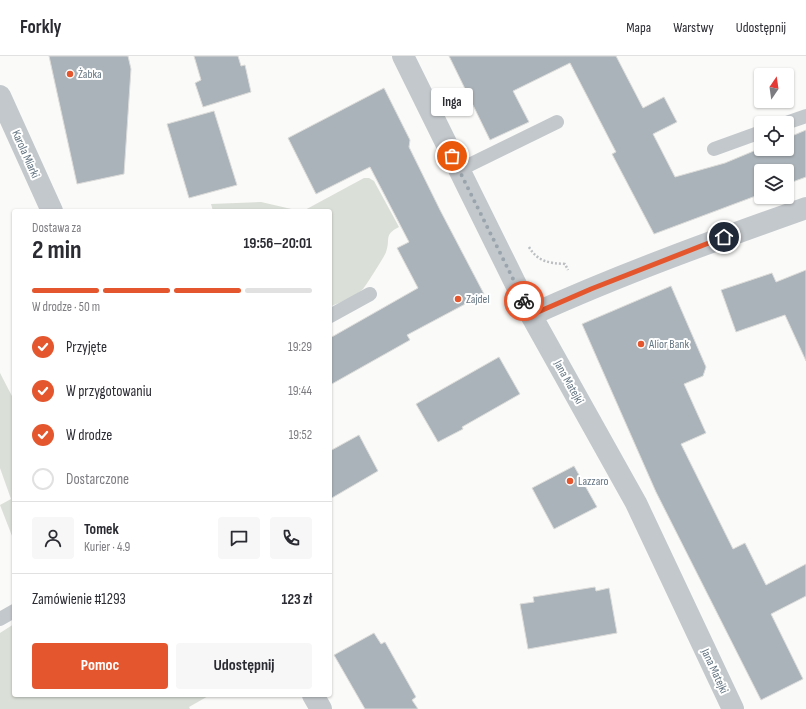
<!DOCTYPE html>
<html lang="pl">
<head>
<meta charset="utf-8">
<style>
  body { margin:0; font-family:"Sofia Sans Condensed",sans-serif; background:#f7f7f7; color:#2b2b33; height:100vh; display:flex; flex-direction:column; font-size:15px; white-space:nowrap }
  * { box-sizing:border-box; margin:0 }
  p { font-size:13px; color:#7c7c81 }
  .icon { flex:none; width:22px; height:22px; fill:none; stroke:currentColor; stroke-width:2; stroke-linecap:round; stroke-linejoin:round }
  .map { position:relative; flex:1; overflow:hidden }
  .sheet { position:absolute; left:12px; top:153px; width:320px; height:488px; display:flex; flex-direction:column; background:#fff; border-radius:4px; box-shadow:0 1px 3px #0004 }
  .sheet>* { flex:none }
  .needle { width:26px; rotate:13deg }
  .tools { position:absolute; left:754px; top:12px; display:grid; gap:8px }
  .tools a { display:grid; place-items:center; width:40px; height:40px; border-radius:4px; background:#fff; box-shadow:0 1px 3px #0004; font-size:20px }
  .pin { position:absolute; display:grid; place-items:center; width:34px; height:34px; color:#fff; margin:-17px; border:2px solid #fff; border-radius:50%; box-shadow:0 1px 4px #0007 }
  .courier { position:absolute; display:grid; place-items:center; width:40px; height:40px; margin:-20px; border:3px solid #e4572e; border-radius:50%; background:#fff; color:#222; box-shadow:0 1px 5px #0007 }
  .bubble { position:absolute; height:28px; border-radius:4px; background:#fff; box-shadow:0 1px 3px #0004; font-size:13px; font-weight:700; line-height:28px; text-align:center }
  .overview em { font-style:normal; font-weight:700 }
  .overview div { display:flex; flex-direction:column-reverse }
  .overview { display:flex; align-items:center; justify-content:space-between; height:68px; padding:0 20px }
  h1 { font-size:26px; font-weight:700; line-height:30px }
  .bar { display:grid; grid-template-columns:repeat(4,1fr); gap:6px 4px; align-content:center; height:48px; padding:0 20px }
  .bar i { height:5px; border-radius:3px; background:#e1e1e2 }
  .bar .active { background:#e4572e }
  .bar p { grid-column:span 4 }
  .line { display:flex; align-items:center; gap:10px; padding:0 20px; border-top:1px solid #e1e1e2 }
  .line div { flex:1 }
  .round { display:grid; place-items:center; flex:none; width:42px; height:42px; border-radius:4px; background:#f7f7f7 }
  ol { padding:0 20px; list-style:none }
  li { display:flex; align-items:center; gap:12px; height:44px }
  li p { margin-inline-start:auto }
  li .icon { padding:4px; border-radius:50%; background:#e4572e; color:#fff; stroke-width:4 }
  li:last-child { color:#7c7c81 }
  li i { width:22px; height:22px; border:2px solid #e1e1e2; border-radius:50% }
  .primary-button { display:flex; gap:8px; margin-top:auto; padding:8px 20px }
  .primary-button a { flex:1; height:46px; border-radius:4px; background:#e4572e; color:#fff; font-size:16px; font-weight:700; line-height:46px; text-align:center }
  .primary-button a+a { background:#f7f7f7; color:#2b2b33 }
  header { display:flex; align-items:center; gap:24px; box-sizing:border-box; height:56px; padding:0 20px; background:#fff; border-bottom:1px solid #e1e1e2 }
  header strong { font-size:19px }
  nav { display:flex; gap:22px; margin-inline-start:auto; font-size:14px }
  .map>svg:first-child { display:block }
  .green { fill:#dadfd7 }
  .building { fill:#aab3b9; stroke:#dcdcda }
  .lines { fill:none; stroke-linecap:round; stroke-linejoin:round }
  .path { stroke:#bbbfc2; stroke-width:2.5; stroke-dasharray:2 2; stroke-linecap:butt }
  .lane { stroke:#c3c8cc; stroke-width:14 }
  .street { stroke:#c3c8cc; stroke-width:22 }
  .done { stroke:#99a4ac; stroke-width:4; stroke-dasharray:0 7.2 }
  .route { stroke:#e4572e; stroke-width:5 }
  .poi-dot { fill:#e4572e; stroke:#fff; stroke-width:1.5 }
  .labels { text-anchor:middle; stroke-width:4; stroke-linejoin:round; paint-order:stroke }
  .poi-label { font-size:12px; fill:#657683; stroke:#fff; text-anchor:start }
  .street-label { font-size:12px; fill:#657683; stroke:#fff }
</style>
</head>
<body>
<header>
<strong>Forkly</strong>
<nav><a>Mapa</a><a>Warstwy</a><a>Udostępnij</a></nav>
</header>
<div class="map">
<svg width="806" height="653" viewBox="0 0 806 653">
  <rect width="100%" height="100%" fill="#fafaf8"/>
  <path class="green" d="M364,122H369L374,125L399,171C383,179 391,183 386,196C385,200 365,231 363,233C355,241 340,246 330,251V155H303Z
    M261,146L300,155H213L211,148Z
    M0,317L14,344V485L0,449L11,443L0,412Z
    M14,568V639H210L189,651L190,653H0V577Z"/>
  <path class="building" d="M49,0H128L131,13L124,118L77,128Z
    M194,0H238L241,10L245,9L251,36L203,51L195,27L201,24Z
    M449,0H616L643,52L664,41L677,66L653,78L675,121L725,107L761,92L787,93V82L806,74V121L787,128V115H761V138L654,178L612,98L616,96L570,7L513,35L529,66L490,84Z
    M384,32L410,84L409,91L440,154L484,238L407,279L410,284L330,329V282L418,232L397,192L409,186L370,111L316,138L288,82Z
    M214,55L237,129L189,142L167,68Z
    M806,214V305L785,259L736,276L721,234L772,217L776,226Z
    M671,230L706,311L703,320L684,328L706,377L681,388L733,493L745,487L766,529L806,508V540L771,558L803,623L761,644L656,436L582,268Z
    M499,301L520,338L462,371L463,373L438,386L416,348Z
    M359,379L378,415L330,443V395Z
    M574,410L597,451L554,473L532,432Z
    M595,531L596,535L609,532L617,577L528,593L520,548L534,546L533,541Z
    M374,577L381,588L385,586L416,641L412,644L418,653H365L334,599Z"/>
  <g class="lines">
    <path class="path" d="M529,191C538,206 549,207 565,208L568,214"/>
    <path class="lane" d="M786,67L806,60
      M714,93L761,76
      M459,114L557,66
      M330,260L370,238
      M0,563L14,555"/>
    <path class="street" d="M403,0L531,259L636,447L733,653
      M0,40L52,155
      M531,259C621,218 713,185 806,152
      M313,639L321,653"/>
  </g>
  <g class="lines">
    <path class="done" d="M452,100L524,245"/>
    <path class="route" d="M524,245L531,259L591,233L724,181"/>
  </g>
  <g class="poi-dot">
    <circle cx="70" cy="18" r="4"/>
    <circle cx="458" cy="243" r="4"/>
    <circle cx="641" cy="288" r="4"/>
    <circle cx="570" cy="425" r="4"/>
  </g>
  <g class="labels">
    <g class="poi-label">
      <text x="78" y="22">Żabka</text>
      <text x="466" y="247">Zajdel</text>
      <text x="649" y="292">Alior Bank</text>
      <text x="578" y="429">Lazzaro</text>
    </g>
    <g class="street-label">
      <text transform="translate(26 98) rotate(66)" y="4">Karola Miarki</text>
      <text transform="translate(569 326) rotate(61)" y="4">Jana Matejki</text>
      <text transform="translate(715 615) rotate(65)" y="4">Jana Matejki</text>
    </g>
  </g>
</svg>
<div class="tools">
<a><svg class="needle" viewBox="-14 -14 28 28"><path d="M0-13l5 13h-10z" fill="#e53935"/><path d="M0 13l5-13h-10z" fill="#7c7c81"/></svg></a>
<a><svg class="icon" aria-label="locate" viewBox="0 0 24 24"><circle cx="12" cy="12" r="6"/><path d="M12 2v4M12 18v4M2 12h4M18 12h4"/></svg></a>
<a><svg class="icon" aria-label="layers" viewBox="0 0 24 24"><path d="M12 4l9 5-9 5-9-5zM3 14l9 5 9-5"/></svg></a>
</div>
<div class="pin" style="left:452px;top:100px;background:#ea580c"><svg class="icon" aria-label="bag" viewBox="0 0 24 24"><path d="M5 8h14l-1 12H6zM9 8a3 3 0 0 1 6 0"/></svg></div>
<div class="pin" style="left:724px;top:181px;background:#1f2937"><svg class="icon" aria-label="home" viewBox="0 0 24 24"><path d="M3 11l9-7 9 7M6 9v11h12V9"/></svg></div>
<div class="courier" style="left:524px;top:245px"><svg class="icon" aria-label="bike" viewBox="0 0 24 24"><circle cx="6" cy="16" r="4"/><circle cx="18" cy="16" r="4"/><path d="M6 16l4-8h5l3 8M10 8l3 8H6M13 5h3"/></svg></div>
<div class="bubble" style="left:431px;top:32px;width:42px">Inga</div>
<section class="sheet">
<div class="overview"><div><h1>2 min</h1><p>Dostawa za</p></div><em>19:56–20:01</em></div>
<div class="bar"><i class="active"></i><i class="active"></i><i class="active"></i><i></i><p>W drodze · 50 m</p></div>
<ol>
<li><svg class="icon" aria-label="check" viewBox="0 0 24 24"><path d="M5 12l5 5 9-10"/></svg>Przyjęte<p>19:29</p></li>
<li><svg class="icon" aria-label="check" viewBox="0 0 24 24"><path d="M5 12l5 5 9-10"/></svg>W przygotowaniu<p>19:44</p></li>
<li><svg class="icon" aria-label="check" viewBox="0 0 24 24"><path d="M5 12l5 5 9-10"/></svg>W drodze<p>19:52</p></li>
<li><i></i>Dostarczone</li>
</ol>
<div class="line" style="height:72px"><a class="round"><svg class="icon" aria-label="person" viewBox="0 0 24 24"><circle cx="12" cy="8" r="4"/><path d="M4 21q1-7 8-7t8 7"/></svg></a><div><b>Tomek</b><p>Kurier · 4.9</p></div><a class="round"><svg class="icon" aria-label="chat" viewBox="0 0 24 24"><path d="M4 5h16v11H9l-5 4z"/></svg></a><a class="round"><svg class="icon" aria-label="phone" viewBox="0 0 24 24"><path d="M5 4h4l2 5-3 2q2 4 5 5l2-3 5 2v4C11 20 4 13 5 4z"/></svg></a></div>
<div class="line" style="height:52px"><div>Zamówienie #1293</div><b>123 zł</b></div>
<div class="primary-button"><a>Pomoc</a><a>Udostępnij</a></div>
</section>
</div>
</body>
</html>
